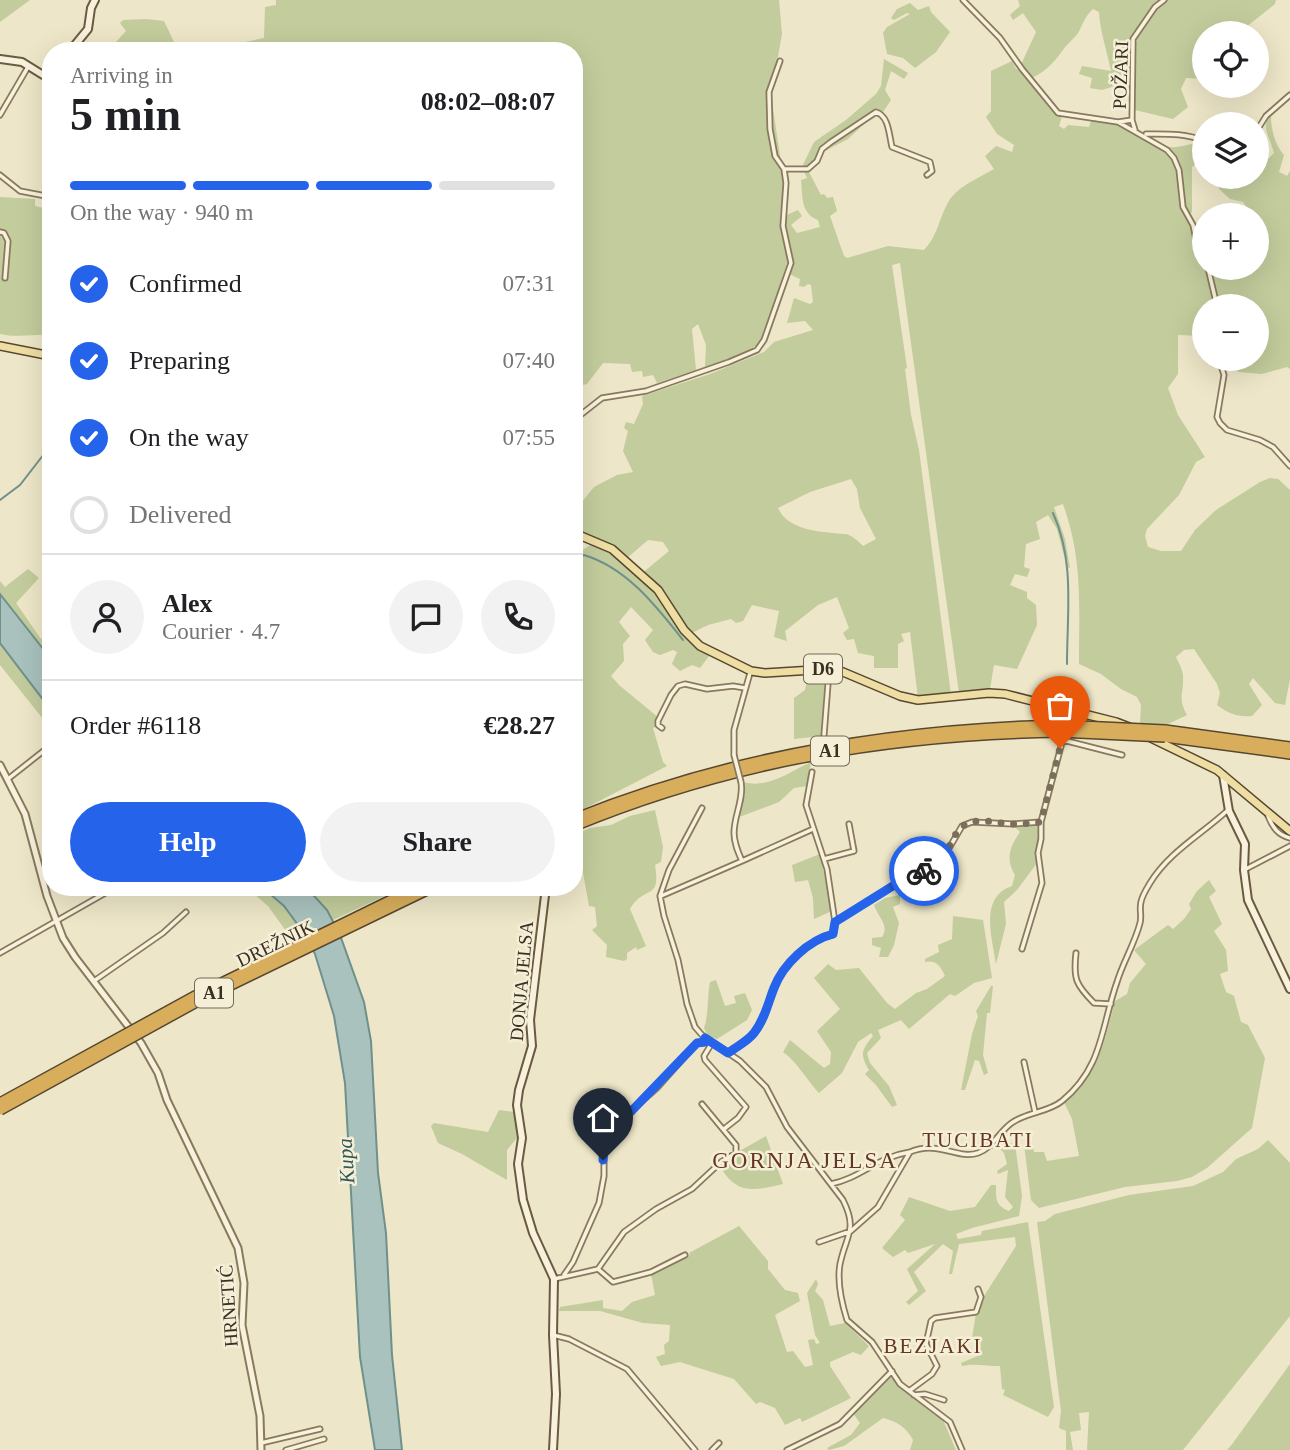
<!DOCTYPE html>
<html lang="en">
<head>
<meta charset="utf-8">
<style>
  body { margin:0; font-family:Georgia,serif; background:#f2f2f2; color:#202124; height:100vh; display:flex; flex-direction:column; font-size:26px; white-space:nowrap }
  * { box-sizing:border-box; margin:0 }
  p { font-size:23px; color:#757577 }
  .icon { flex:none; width:38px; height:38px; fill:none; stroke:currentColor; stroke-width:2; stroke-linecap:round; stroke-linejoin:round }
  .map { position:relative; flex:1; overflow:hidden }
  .panel { position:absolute; left:42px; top:42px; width:541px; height:854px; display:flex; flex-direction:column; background:#fff; border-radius:28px; box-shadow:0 7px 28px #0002 }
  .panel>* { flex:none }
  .controls { position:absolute; left:1192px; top:21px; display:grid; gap:14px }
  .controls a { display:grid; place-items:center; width:77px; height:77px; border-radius:50%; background:#fff; box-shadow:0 7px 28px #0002; font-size:35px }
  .pin { position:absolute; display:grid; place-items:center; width:60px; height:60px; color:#fff; margin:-72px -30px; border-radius:50% 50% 50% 0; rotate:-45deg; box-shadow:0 0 7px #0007 }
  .pin .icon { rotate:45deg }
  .courier { position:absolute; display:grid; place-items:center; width:70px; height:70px; margin:-35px; border:5px solid #2563eb; border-radius:50%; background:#fff; color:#222; box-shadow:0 2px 9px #0007 }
  .headline em { font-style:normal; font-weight:800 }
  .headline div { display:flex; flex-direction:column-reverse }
  .headline { display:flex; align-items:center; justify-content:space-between; height:119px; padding:0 28px }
  h1 { font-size:46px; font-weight:800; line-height:52px }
  .bar { display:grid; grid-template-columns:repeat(4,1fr); gap:10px 7px; align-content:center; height:84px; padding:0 28px }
  .bar i { height:9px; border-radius:5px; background:#e0e0e0 }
  .bar .active { background:#2563eb }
  .bar p { grid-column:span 4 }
  .line { display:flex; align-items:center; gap:18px; padding:0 28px; border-top:2px solid #e0e0e0 }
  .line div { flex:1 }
  .round { display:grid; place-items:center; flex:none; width:74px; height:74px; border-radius:37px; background:#f2f2f2 }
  ol { padding:0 28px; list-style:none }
  li { display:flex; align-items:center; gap:21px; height:77px }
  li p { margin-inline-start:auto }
  li .icon { padding:7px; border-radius:50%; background:#2563eb; color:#fff; stroke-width:4 }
  li:last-child { color:#757577 }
  li i { width:38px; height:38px; border:4px solid #e0e0e0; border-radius:50% }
  .button { display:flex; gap:14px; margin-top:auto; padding:14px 28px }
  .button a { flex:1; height:80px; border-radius:42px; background:#2563eb; color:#fff; font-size:28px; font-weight:800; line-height:80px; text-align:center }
  .button a+a { background:#f2f2f2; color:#202124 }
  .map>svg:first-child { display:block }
  .green { fill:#c2cc9c; fill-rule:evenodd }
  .water { fill:#a9c2bd; stroke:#70908b; stroke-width:2 }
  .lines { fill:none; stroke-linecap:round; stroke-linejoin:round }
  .stream { stroke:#70908b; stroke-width:2 }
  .minor-casing { stroke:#89795e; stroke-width:7 }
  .tertiary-casing { stroke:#89795e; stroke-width:9 }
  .secondary-casing { stroke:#6b5a41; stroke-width:10 }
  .primary-casing { stroke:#574731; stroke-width:10 }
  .motorway-casing { stroke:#574731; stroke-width:12 }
  .minor { stroke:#f8f2dc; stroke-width:3.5 }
  .tertiary { stroke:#f8f2dc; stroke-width:5 }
  .secondary { stroke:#f8f2dc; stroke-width:6 }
  .primary { stroke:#eedea3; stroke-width:7 }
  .motorway { stroke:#d8ae5d; stroke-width:9 }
  .minor-bridge-casing { stroke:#89795e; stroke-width:7; stroke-linecap:butt }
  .motorway-bridge-casing { stroke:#574731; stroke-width:12; stroke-linecap:butt }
  .minor-bridge { stroke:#f8f2dc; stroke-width:3.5 }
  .motorway-bridge { stroke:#d8ae5d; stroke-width:9 }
  .done { stroke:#796f5b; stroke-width:7; stroke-dasharray:0 12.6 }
  .route { stroke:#2563eb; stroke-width:9 }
  .labels { text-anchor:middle; stroke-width:5; stroke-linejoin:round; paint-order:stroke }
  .shield { fill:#f5efd8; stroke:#726958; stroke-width:2 }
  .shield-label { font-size:18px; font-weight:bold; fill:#3a2f21 }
  .street-label { font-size:19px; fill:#3a2f21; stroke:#f5efd8 }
  .neighbourhood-label { font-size:21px; letter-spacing:2px; fill:#653621; stroke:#f5efd8 }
  .water-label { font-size:21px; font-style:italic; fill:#315859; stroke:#f5efd8 }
  .quarter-label { font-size:23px; letter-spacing:2px; fill:#653621; stroke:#f5efd8 }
</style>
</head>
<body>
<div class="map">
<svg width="1290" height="1450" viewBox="0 0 1290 1450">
  <rect width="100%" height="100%" fill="#ede6c8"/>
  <path class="green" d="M0,0H30L0,22Z
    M276,0H779L782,34L771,95L784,183L780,218L798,210L802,216L791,225L797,233L820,227L818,220C800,213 803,196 801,180L807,178L802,167L814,142L846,120L876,94L881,86L884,59L908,73L904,79L891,71L885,90L891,100L883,112L878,111L848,139L825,151L809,172L821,195L824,194L827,198L833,197L837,211L830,216L844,256L847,258L888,246L924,250C938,236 939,217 949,201C958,186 979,178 994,169L985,156L996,146L1012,152L1014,145L997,134L986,117L991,111V71L1012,61L1016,69H1019L1036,32L1023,13L1013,20L1010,15L1020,6L1018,0H1276L1275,4L1246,27L1247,33H1204V79L1186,78L1181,89L1188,107L1173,119L1135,110L1136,88L1118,85L1102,90L1090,88L1092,78L1079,74L1082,66L1111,71C1107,51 1100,31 1099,12L1093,9C1085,16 1083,24 1078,33C1073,40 1067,44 1063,50C1052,65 1045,72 1028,80L1050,109L1062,116L1059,126L1064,129L1068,125L1089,127L1091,121C1100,122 1111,121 1119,125C1155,139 1154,156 1198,142L1203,150L1200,152V161L1192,167V212L1187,216L1191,224L1196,223L1202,240H1204V268H1256V213L1247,208L1243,202L1230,199L1220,190L1216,182L1228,177H1256L1257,156L1258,153L1268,159L1274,153C1266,126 1258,125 1281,104L1282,106L1271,116C1271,130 1275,145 1284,155L1279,172L1287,176L1290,171V369L1287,367L1262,374L1238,372L1234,359H1256V306H1204V336L1178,335V374L1168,388L1178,415L1205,457L1196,462L1179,495L1147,529L1145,536L1148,547L1161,551H1181L1195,530L1216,510L1260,482L1270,478L1278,479L1290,490V679L1285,705L1275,703L1253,678L1249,684L1262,705L1252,716C1237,717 1229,714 1217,705L1220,693L1217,684L1194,649L1184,650L1176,657C1179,664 1184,671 1183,680C1183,696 1178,699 1187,715L1166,725L1140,724L1141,705L1137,697L1121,689L1101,674L1079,664C1079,606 1083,560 1063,504L1054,507L1065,539L1070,568L1067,567L1057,529L1048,515L1036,522L1040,539L1026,544L1024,567L1030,569L1027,577L1015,574L1010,585L1027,592V598L1036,605L1037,625L1017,669L994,665L990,689L959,693L900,263L892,265L907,368L905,369L911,415L919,450L951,695L918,698L910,632L901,634L904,641L898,644V668H874V656L858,653L854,639L847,640L843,633L849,628L837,597L818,605L785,631L787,641L774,637L779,611L752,605L743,621L736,623L731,619L708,625L686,636L709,656L700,668L692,665L680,671L672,664L677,652L673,650L660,655L653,652L645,640L653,630L631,607L619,622L630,636L623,644L624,661L611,676L619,685L659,718L658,725L653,728L663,762L667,766L574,814V739H582L574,729V552L578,553L592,544L618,557L640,575L669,551L663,542L648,540L627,558L574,529V499L581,503L594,487L617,475L633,472L623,451L628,431L624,428L626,422L634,424L643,404L642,396L710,374L764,352L774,342L813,330L805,321L787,323L794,298L810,304L813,302L811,285L808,284L804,287L799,286L800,279L789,274L791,268L789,257L762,339C750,357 724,361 705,367L706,345L698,324L692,329L696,370L657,383L653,375L643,377L642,371L632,372L630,364L603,363L587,384L574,387V51H236L235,44L264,38L265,7L276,5ZM851,479L857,489L860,508L876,539L863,546C858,541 851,534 844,534C822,532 788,531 778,508L810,492Z
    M910,3L918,10L929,6L931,12L950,32L936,52L915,68L903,58L887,54L883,33L887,27L910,14L907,13L894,20L891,18L897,9Z
    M146,19L164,21L174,42L184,51H117L115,43L126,31L120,23L123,20Z
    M0,197L35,199V206L48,209L51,206V335C33,334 17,338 0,334Z
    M28,569L39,578L16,603L41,639L51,631V644L47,646L51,651V659L0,594V581L5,587Z
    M0,643L51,710V729L0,665Z
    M808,676L825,677L821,736L794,739V698L805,690Z
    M811,762L807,786L794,788L779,802L739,817L745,793L743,782C769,789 789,772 811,762Z
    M655,810L663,847L661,862L655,865C661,902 645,884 630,909L646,946L637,950L636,947L627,953V959L624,961L606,957L607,945L592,930L597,926L595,907L589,906L582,867H574V835L590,828L611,825L630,816Z
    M1039,825L1037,863L1017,890L1004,902L1006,924L996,964C992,938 979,897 1012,886L1015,875C1005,859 1010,846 1020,832L1015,827Z
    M820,854L832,911L814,919L813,898L808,880L795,882L792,865Z
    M1209,880L1216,891L1209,897L1222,924L1214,931L1226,950L1228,971L1220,974L1226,992L1234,996L1241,1022L1248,1025L1265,1058L1252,1128L1207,1168L1192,1177L1177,1181L1125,1187L1039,1208L1031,1200L1024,1144L1032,1143L1034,1152H1044L1047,1161L1079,1156L1072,1119L1064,1102C1100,1069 1103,1047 1115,1001L1127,994L1130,983L1146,964L1134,950L1168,925L1173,929L1184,919L1191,909L1189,904L1197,891Z
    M246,887H262L284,906L306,936L294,942L268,906Z
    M306,887H404L333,920L334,924Z
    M900,895V904L893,907L899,923L894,945L888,957H879L881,948L872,945V938L882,937C890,926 878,917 874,905L885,898Z
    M953,916L983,920L992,978L974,983L955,996L950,994L909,1029L901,1020L878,1030L881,1038L867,1053L870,1063L889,1086L897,1105L892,1107L876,1085L865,1074L869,1070C860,1055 861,1050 873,1036L871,1033L858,1042L842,1073L819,1093C806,1079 798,1063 783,1052L790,1040L824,1068L830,1064L831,1052L817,1031L840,1009L814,978L828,964L836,970L859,968L887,1003L895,1009L916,993L927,989L945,976C940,966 937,960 925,962V959L939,952L938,945L952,939Z
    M716,980L725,1006L736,1003L734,996L745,993L752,1010L747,1020L717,1039L708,1036L704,1028C709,1014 707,997 710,982Z
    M991,986H993L990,1013H987L983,1055L988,1073L984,1075L979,1061L975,1060L965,1090H961L972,1034L978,1016L976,1011Z
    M499,1110L515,1112L517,1138L507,1150V1180L462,1154L438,1143L431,1126L434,1123L488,1132Z
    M766,1136L783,1184C755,1190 738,1196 721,1168L736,1153Z
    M1268,1140L1290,1163V1316L1183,1450H1087L1089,1412L1079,1413L1081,1430L1070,1432L1073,1450H1066V1431L1059,1428L1061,1411L1037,1222L1045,1221L1055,1214L1129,1195L1193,1186L1223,1172L1236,1159L1258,1149Z
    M1000,1142L1015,1144L1022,1196L1019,1216L972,1228L956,1234L958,1239L981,1235L982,1231L1028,1222L1054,1407L1048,1417L1003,1395L1005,1390L1002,1389L1000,1366C986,1366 975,1363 962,1366L961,1363L980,1355L979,1346L972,1338L977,1307L1016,1246L1015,1237L959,1244L952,1274H949L953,1251L943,1244L914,1272L926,1291L909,1305L906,1302L918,1291L907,1269L935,1244L908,1253L905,1250L893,1257L882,1248L905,1220L900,1215L909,1197L950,1211L975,1207L991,1185H996C996,1199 995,1205 1009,1211L1013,1207L1005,1197L1008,1170L998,1174L997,1171L1007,1164L1004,1153L1000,1149H989Z
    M739,1226L768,1261V1269L785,1290L798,1293L800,1301L775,1315L787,1352L793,1351L805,1367L813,1365L808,1340L814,1339L816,1344L820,1343L815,1335L807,1293L816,1279L818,1284L815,1291L823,1300L830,1326L845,1323L869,1346L861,1355L853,1352L830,1362V1366L851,1398L802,1422L800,1418L785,1425L775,1408L760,1402L756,1404L734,1379L680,1362L661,1366L656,1357L665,1354L664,1345L669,1341L670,1325L643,1323L600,1311H559L560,1307L603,1300V1308L622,1311L632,1302L655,1295L651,1274L690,1255L689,1253Z
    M1290,1364V1450H1227L1233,1443Z
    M891,1377L943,1420L956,1450H910L913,1440C906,1427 898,1422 883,1418L844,1446L829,1450L827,1448L851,1435L860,1423L853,1413L885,1380Z"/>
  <path class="water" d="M0,594L51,659V710L0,643Z
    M262,887H306L327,910L340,935L364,1002L371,1041L378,1173L386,1233L392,1355L402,1450H375L360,1357L345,1083L334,1016L315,954L306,936L284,906Z"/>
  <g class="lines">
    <path class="stream" d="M49,446L51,436
      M0,500L20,485L51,445
      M1053,513C1075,562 1067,611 1067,664
      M574,580L578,559L584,555C627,568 656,606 683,640"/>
    <defs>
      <path id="minor" d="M963,0L1000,38L1022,69L1058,113L1118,122L1167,150L1174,158L1179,170L1183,207L1193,225L1198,249L1204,261
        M0,115L28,67
        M1118,122L1132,120
        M1135,130L1132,120L1133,39L1155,7L1164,0
        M1256,132L1266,116L1290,95
        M1146,134C1166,134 1186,133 1204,141
        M784,169H808L817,161L822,149L831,142L876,112C889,116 889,135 892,147L930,162L932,171L927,175
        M0,175L20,191L51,197
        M0,232L4,233L8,241L5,278
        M1208,268L1217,306
        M1219,359L1224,375L1217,417L1220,423L1227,430L1260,440L1273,447L1290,466
        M574,420L602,398L646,391L729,362L757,350L764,340L791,263L783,226L786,183L784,169L775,156L770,129L769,92L780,61
        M662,728L658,725V721L671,695L678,686L685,684L707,689L733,686L745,688
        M824,735L829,671
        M1063,740L1122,755
        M734,755V730L750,673
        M812,772L806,805L827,869L835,922
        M8,779L51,745
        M702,808L669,870L660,896L664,916L678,960L687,1004L695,1027L702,1035L740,1061L766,1087L787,1127L843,1200C858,1230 846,1235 840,1264C837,1281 842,1304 847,1320L872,1342L900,1384L950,1422L962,1450
        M1268,816C1273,828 1278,835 1290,838
        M824,859L854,851L849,824
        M742,861L813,829
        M1244,870L1290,846
        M661,896L742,861C738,852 734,843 734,833C734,815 744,800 741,782
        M1022,949L1042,883L1038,853L1041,839V822L1064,735
        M0,953L116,887
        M1076,953C1073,979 1076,985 1094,1003L1111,1004
        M94,981L163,933L186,912
        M712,1043L704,1056L705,1060L746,1107L738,1118L724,1129
        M728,1053C737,1047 748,1041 754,1033C765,1019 768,1003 774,988C783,964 809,939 833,935L835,922L912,874L933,869L941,862L962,826L972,822L1013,824L1041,822
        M1024,1062L1035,1112
        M831,1184C861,1178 877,1157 910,1152
        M819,1242L851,1231L878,1207L910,1152C939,1140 958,1160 978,1153C993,1148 1000,1130 1013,1122C1028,1112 1049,1112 1062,1101C1103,1068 1101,1027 1117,982C1123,962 1135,943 1140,923C1142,916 1139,909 1141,902C1142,896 1147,888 1150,883C1169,852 1202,834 1228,810
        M598,1269L624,1232L656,1209L692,1189L721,1162L736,1153V1145L702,1104
        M564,1275L573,1262L599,1203L604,1176V1146L630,1112L657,1088L697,1043L705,1042V1039
        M554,1279L598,1269L613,1282L651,1272L685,1255
        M553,1335L569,1339L627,1369L695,1450
        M909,1391L932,1374L937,1366L926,1344L931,1321L935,1318L976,1312L981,1297L978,1289
        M914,1395L925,1394L944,1400
        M261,1443L320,1429
        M286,1450L324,1439
        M712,1450L719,1443
        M787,1450L840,1424L892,1371"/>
      <path id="tertiary" d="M0,765L25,814L47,896L63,938L75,957L141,1043L158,1073L167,1100L238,1248L244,1283L242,1325L260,1416L261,1450"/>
      <path id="secondary" d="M70,51L88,29L91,8L95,0
        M0,59L22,62L43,75L51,76
        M1223,775L1229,811L1245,844L1244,870L1248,900L1290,989
        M546,887L530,1020L532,1046L519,1090L517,1105L522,1138L518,1164L523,1200L533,1233L554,1279L553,1335L556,1394L553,1450"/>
      <path id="primary" d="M0,346L51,356
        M574,533L612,549L658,590L684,630L700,646L751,671L765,673L829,669L843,672L900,696L918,700L989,693L1005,694L1116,722L1129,727
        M1149,737L1217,770L1290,831"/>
      <path id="motorway" d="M1165,730L1290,747
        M1165,737L1290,754
        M574,819C730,756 892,729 1060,725
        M574,826C732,761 890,735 1059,732"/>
    </defs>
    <use href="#minor" class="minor-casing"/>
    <use href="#tertiary" class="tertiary-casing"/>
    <use href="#secondary" class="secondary-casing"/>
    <use href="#primary" class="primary-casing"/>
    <use href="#motorway" class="motorway-casing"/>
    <use href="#minor" class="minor"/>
    <use href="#tertiary" class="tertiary"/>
    <use href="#secondary" class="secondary"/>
    <use href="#primary" class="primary"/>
    <use href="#motorway" class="motorway"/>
    <defs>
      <path id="minor-bridge" d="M734,755L741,782"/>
      <path id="motorway-bridge" d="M1060,725L1165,730
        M1059,732L1165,737
        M0,1103L197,995L418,887
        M0,1110L200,1000L433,887"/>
    </defs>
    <use href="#minor-bridge" class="minor-bridge-casing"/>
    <use href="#motorway-bridge" class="motorway-bridge-casing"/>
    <use href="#minor-bridge" class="minor-bridge"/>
    <use href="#motorway-bridge" class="motorway-bridge"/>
  </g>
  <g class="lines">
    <path class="done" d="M924,871C950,865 946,840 963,826C975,816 999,824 1013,824C1022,824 1031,823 1041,822L1060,748"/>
    <path class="route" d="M603,1160L604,1146L619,1124L697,1043L705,1042V1038L728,1053C736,1047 748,1041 754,1033C765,1019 768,1003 774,988C783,964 809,940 833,934L835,922L912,874L924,871"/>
  </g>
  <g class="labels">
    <g class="shield">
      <rect x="804" y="654.5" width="38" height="29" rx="5"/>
      <rect x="811" y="736.5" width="38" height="29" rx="5"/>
      <rect x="195" y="978.5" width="38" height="29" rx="5"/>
    </g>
    <g class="shield-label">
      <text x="823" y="675">D6</text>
      <text x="830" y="757">A1</text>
      <text x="214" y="999">A1</text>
    </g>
    <g class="street-label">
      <text transform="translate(1120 75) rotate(-88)" y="7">POŽARI</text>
      <text transform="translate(275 943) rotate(-26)" y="7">DREŽNIK</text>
      <text transform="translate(521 981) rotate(-85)" y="7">DONJA JELSA</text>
      <text transform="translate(228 1306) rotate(-94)" y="7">HRNETIĆ</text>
    </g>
    <g class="neighbourhood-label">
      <text x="978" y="1147">TUCIBATI</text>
      <text x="933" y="1353">BEZJAKI</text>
    </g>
    <g class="water-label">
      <text transform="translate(346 1161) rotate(-94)" y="7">Kupa</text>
    </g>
    <g class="quarter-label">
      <text x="805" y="1168">GORNJA JELSA</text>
    </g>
  </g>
</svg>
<div class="controls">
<a><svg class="icon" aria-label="locate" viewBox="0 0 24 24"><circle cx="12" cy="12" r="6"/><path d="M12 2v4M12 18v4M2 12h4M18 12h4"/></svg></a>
<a><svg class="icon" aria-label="layers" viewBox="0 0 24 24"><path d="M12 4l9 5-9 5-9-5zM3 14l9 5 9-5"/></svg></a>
<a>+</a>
<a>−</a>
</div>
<div class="pin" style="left:1060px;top:748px;background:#ea580c"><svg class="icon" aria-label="bag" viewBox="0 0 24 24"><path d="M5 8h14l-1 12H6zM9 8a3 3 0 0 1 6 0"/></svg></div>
<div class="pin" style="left:603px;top:1160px;background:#1f2937"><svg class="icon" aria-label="home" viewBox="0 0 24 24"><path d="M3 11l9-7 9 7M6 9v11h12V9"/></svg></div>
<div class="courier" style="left:924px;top:871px"><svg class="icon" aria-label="bike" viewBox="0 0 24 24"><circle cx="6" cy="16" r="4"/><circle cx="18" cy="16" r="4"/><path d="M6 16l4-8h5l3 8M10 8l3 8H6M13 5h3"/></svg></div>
<section class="panel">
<div class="headline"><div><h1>5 min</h1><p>Arriving in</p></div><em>08:02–08:07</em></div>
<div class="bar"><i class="active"></i><i class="active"></i><i class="active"></i><i></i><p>On the way · 940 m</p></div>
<ol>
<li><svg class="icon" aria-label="check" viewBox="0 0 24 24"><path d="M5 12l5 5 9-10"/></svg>Confirmed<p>07:31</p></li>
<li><svg class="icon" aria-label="check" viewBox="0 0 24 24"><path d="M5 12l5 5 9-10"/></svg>Preparing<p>07:40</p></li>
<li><svg class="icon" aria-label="check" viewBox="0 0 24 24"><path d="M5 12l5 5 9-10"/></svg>On the way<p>07:55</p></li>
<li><i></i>Delivered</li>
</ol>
<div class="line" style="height:126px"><a class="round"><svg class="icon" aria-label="person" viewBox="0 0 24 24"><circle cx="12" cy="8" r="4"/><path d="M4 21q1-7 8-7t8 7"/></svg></a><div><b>Alex</b><p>Courier · 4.7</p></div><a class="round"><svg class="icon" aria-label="chat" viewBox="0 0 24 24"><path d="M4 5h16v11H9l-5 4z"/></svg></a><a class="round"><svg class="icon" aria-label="phone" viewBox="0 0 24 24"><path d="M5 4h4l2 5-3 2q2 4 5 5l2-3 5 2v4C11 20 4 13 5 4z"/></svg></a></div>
<div class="line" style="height:91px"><div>Order #6118</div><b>€28.27</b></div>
<div class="button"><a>Help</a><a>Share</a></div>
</section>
</div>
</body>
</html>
